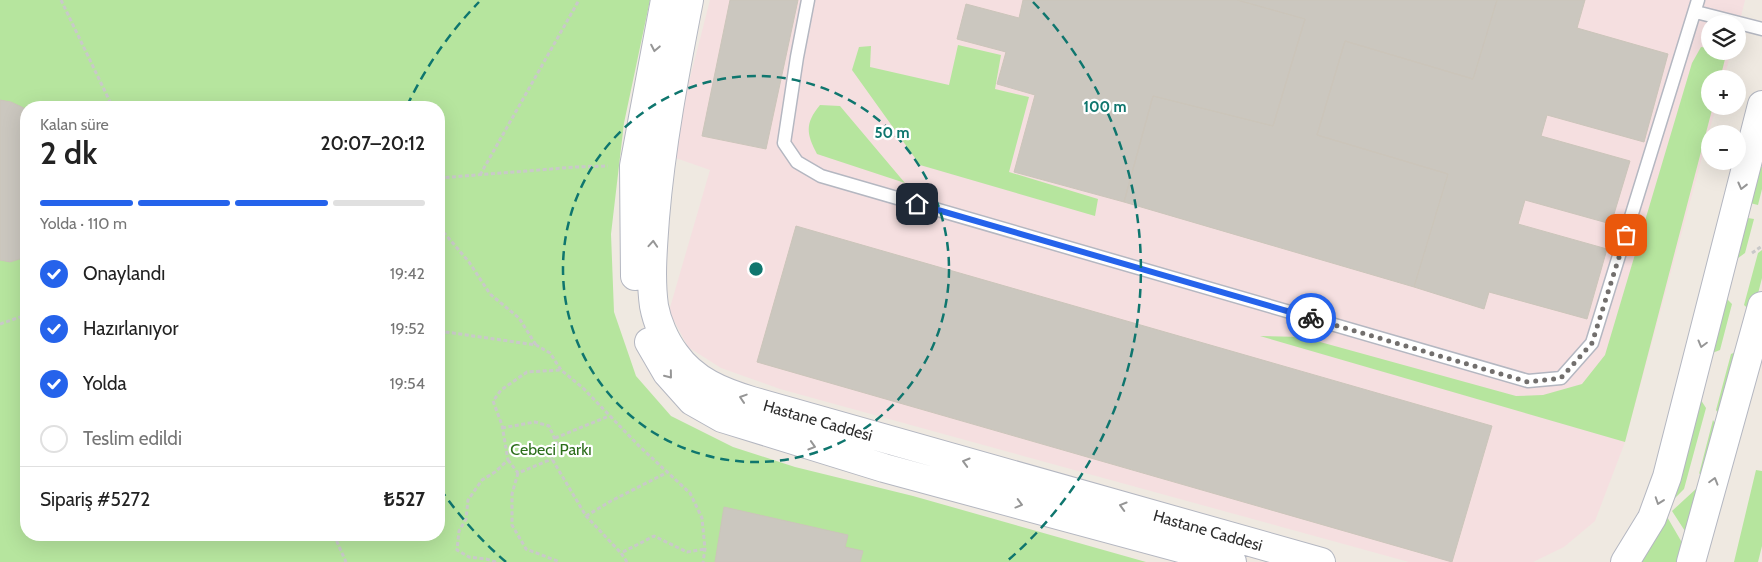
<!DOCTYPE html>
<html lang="tr">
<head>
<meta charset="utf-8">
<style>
  body { margin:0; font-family:Cabin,sans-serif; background:#f2f2f2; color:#222; height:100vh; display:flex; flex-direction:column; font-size:19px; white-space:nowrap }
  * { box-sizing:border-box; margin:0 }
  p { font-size:16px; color:#767676 }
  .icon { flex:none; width:28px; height:28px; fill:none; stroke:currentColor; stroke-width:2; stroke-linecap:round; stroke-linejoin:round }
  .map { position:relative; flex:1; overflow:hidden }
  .sheet { position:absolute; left:20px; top:101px; width:425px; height:440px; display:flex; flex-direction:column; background:#fff; border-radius:20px; box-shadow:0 5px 20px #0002 }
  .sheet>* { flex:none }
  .buttons { position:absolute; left:1701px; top:15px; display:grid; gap:10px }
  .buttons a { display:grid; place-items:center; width:45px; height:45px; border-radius:50%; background:#fff; box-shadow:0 5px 20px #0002; font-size:25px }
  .pin { position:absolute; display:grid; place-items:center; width:42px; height:42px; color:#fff; margin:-21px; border-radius:10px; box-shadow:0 2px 8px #0006 }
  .courier { position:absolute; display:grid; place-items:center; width:50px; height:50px; margin:-25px; border:4px solid #2563eb; border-radius:50%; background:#fff; color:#222; box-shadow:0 1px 6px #0007 }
  .summary em { font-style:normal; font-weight:600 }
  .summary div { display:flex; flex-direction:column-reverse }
  .summary { display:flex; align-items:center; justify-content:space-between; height:85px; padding:0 20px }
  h1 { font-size:32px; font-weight:600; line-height:38px }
  .bar { display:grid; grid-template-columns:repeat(4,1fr); gap:8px 5px; align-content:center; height:60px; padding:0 20px }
  .bar i { height:6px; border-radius:4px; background:#e0e0e0 }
  .bar .on { background:#2563eb }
  .bar p { grid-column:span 4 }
  .line { display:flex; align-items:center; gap:12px; padding:0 20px; border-top:1px solid #e0e0e0 }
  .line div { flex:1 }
  ol { padding:0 20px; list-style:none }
  li { display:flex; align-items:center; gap:15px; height:55px }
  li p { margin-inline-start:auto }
  li .icon { padding:5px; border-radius:50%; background:#2563eb; color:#fff; stroke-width:4 }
  li:last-child { color:#767676 }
  li i { width:28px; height:28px; border:2px solid #e0e0e0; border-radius:50% }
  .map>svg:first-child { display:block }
  .medical { fill:#f5dfe0 }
  .green { fill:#b6e59e; fill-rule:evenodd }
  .building { fill:#cbc7bf; stroke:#cbc5ba }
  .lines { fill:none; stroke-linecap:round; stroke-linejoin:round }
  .lane-casing { stroke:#b4b7c1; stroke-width:15 }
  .secondary-casing { stroke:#b4b7c1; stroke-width:30 }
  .path { stroke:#c9c9c9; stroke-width:3; stroke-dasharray:4 2.5; stroke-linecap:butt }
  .lane { stroke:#fff; stroke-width:12 }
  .secondary { stroke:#fff; stroke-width:28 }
  .oneway { stroke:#969696 }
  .done { stroke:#726f6d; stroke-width:5; stroke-dasharray:0 9 }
  .route { stroke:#2563eb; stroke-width:6 }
  .ring { fill:none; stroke:#0f766e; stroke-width:2.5; stroke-dasharray:9 6 }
  .labels { text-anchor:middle; stroke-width:4.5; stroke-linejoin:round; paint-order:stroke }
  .street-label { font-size:16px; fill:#2e2e2e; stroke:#fff }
  .park-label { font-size:16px; fill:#2c6e1b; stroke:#fff }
  .centre { fill:#0f766e; stroke:#fff; stroke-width:2.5 }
  .ring-label { font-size:15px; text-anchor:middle; font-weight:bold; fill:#0f766e; stroke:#fff; stroke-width:4.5; stroke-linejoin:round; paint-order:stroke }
</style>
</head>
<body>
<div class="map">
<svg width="1762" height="562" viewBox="0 0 1762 562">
  <rect width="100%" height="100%" fill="#efe9e1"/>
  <path class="medical" d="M710,0H1745L1738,29V24H1710V51H1731L1724,79H1710V106H1716L1625,442L1595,521L1564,547L1533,562H1409L780,389L721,368L688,347L669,311L710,170L670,156Z"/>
  <path class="green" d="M0,0H650L624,123L611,234L614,312L636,376L671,416L733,447L795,467L913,496L1146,562H0ZM26,108H439V535H26Z
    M958,45L1001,55L995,89L1029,97L1009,172L1098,199L1095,216L920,165L852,70L859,47L871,46L870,67L949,85Z
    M1701,47L1710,48V51H1727L1720,79H1710V106H1713L1625,442L1260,336L1302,337L1516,396L1543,395L1582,384L1605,355L1692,63Z
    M820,105L840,106L905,183L817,154C806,134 805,123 820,105Z
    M1756,162L1762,167V189L1758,205L1746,202Z
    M1742,217L1754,219L1745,253L1730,264Z
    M1762,250V278L1753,313L1744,305L1758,253Z
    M1723,295L1732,304L1720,350L1707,355Z
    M1743,349L1724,422L1716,410L1731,354Z
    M1697,394L1706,408L1684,489L1669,504Z
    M1713,420L1721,433L1714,463L1699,474Z
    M1756,470L1762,471V546L1758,562H1734Z
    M1710,476L1692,542L1672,511Z
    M1666,515L1688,553L1685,562H1638L1655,539Z"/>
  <path class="building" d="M730,0H798L766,149L702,136Z
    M1023,0H1237L1305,19L1273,126L1153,96L1124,202L1014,172L1035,95L997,84L1006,52L957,39L966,4L1019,18Z
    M1237,0H1497L1473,79L1345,41L1317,135L1448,174L1414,287L1124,202L1153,96L1273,126L1305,19Z
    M1497,0H1585L1577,28L1668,54L1644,142L1547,115L1541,136L1630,161L1611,224L1525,200L1518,224L1607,249L1587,319L1489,292L1484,309L1414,287L1448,174L1317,135L1345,41L1473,79Z
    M0,100L11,102L26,109V257L10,262L0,260Z
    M796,226L1492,426L1452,562L757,362Z
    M724,507L848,535L845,547L863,551L860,562H715Z"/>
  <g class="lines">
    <defs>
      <path id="lane" d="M808,0L797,57L784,143L797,162L821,176L1528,381L1561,378L1592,343L1698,0
        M1696,12L1762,29"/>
      <path id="secondary" d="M689,0C675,72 661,145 655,218C653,247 650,277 654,306C657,322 665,341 675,354C694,381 722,392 752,401L1321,562
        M635,276L634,166L665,0
        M649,342L667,373L692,401L722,418L884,468L1232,562
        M1625,562L1652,518L1667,477L1762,105
        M1691,562L1762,306"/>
    </defs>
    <use href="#lane" class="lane-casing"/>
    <use href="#secondary" class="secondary-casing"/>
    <path class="path" d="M61,0L113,108
      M480,175L579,0
      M439,178L576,167L608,166
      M439,227L469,262L490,294L519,318L536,345
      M1752,253L1762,246
      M0,324L26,315
      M439,331L536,345L550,353L561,370L583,388L640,447L690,493L702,518L705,549L703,562
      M502,428L535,422L549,426L557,444L552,459L586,516L621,553
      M555,438L609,416
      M508,460L518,473L552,459
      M518,473L512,494V525L526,549L560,562
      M586,516L611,501L668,472
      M334,535L346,562
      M496,562L486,559L469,557L457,550L459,531L466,519L468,500L482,480L495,472L508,460L502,425L493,401L501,390L527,372L560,370
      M627,562L621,553L654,536L687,552L705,549"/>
    <use href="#lane" class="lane"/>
    <use href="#secondary" class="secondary"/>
  </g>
  <defs><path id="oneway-chevron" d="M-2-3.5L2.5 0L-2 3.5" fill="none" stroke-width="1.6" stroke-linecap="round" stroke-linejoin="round" transform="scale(1.25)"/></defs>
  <g class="oneway">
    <use href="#oneway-chevron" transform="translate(655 48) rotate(101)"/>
    <use href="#oneway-chevron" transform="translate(1742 186) rotate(104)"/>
    <use href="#oneway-chevron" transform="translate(653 244) rotate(-86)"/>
    <use href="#oneway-chevron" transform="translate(1702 344) rotate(105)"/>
    <use href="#oneway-chevron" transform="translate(669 375) rotate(51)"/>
    <use href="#oneway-chevron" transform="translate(743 398) rotate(-162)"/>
    <use href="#oneway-chevron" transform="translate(812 446) rotate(17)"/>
    <use href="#oneway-chevron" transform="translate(966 462) rotate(-164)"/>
    <use href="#oneway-chevron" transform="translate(1714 481) rotate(-74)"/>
    <use href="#oneway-chevron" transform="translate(1659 501) rotate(109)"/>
    <use href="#oneway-chevron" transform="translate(1019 504) rotate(15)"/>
    <use href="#oneway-chevron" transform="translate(1123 506) rotate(-164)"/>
  </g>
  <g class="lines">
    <path class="done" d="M1311,318L1528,382L1561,378L1592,343L1626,235"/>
    <path class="route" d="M917,204L1311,318"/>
  </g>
  <g class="ring">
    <circle cx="756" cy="269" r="193"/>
    <path d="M506 562A385 385 0 0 1 441 490M407 106A385 385 0 0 1 479 2M1033 2A385 385 0 0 1 1006 562"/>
  </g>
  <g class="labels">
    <g class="street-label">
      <text transform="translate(818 420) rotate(16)" y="6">Hastane Caddesi</text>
      <text transform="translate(1208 530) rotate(16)" y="6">Hastane Caddesi</text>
    </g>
    <g class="park-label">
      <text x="551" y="455">Cebeci Parkı</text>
    </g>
  </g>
  <circle cx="756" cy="269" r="8" class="centre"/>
  <g class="ring-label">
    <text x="1105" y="112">100 m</text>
    <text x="892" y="138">50 m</text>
  </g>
</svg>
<div class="buttons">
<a><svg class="icon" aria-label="layers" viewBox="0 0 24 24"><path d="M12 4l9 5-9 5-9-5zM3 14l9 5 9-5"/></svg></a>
<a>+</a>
<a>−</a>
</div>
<div class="pin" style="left:1626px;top:235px;background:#ea580c"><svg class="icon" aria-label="bag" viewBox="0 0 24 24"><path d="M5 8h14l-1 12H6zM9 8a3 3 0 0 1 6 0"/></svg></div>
<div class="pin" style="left:917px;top:204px;background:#1f2937"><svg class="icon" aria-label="home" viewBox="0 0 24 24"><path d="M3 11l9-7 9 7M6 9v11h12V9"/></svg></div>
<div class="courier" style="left:1311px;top:318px"><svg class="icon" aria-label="bike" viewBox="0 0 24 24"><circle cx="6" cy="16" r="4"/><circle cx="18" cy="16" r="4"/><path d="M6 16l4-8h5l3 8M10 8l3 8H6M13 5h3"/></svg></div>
<section class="sheet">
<div class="summary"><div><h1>2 dk</h1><p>Kalan süre</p></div><em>20:07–20:12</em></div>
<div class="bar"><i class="on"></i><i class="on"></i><i class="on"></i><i></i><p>Yolda · 110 m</p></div>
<ol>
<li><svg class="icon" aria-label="check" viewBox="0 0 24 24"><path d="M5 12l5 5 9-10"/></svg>Onaylandı<p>19:42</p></li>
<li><svg class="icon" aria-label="check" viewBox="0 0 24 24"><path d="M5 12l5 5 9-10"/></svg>Hazırlanıyor<p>19:52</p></li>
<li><svg class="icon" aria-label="check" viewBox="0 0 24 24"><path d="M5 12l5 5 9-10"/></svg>Yolda<p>19:54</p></li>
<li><i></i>Teslim edildi</li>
</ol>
<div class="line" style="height:65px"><div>Sipariş #5272</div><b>₺527</b></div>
</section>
</div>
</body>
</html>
